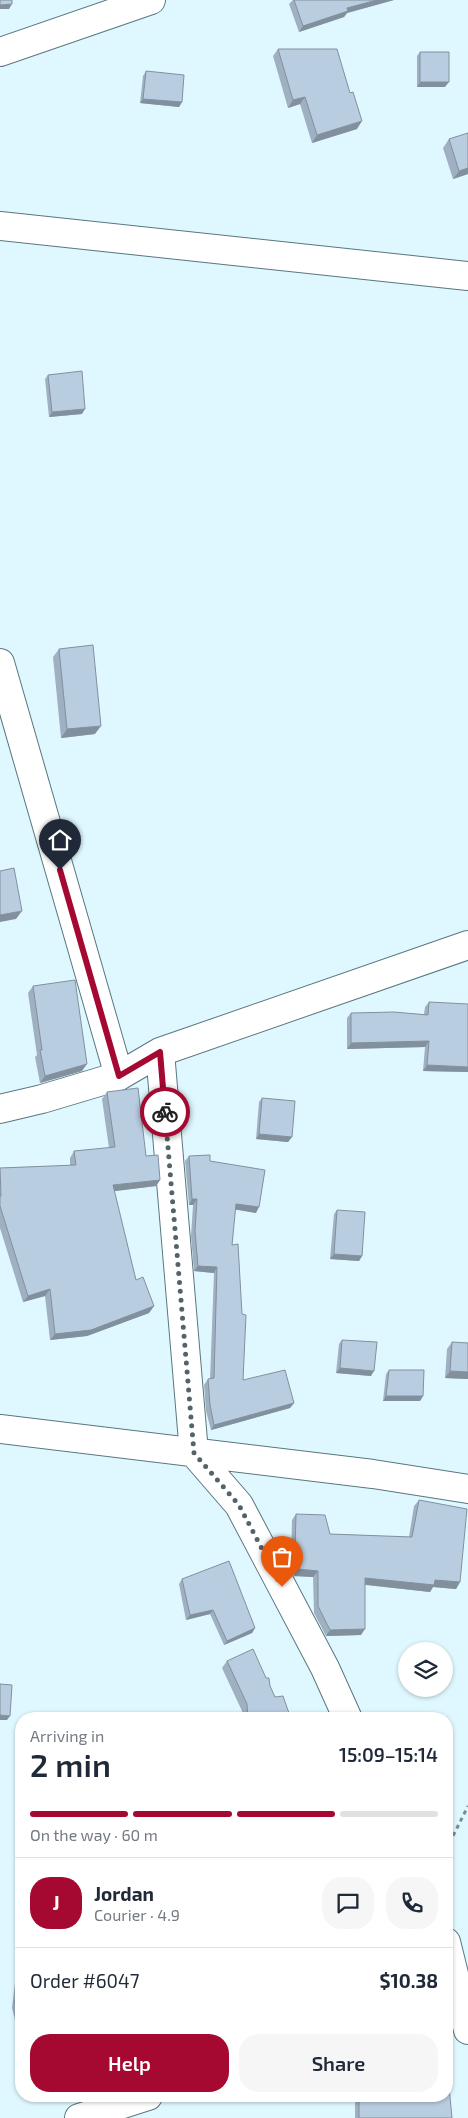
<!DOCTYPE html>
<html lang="en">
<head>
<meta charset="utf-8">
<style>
  body { margin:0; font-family:"Exo 2",sans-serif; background:#f6f6f7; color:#1f2937; height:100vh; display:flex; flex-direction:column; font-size:19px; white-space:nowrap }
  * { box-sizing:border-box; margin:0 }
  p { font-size:16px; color:#747a83 }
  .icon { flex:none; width:28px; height:28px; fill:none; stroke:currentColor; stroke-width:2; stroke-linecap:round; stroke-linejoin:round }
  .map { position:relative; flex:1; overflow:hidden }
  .panel { position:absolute; left:15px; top:1712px; width:438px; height:390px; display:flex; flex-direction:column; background:#fff; border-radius:20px; box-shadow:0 1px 4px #0004 }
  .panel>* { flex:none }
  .controls { position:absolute; left:398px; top:1642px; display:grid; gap:10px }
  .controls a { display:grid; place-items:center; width:55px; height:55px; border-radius:50%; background:#fff; box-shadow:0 1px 4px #0004; font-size:25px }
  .pin { position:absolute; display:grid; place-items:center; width:42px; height:42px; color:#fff; margin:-51px -21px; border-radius:50% 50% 50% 0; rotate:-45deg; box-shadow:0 0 5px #0007 }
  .pin .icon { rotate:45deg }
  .courier { position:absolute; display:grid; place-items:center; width:50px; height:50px; margin:-25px; border:4px solid #a50831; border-radius:50%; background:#fff; color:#222; box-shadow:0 1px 6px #0007 }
  .overview em { font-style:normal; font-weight:600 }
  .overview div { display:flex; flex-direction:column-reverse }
  .overview { display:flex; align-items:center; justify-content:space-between; height:85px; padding:0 15px }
  h1 { font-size:32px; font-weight:600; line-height:38px }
  .bar { display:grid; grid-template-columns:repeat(4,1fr); gap:8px 5px; align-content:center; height:60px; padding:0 15px }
  .bar i { height:6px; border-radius:4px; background:#e0e1e3 }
  .bar .on { background:#a50831 }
  .bar p { grid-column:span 4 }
  .line { display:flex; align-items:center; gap:12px; padding:0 15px; border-top:1px solid #e0e1e3 }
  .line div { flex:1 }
  .round { display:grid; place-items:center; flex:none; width:52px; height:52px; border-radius:20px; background:#f6f6f7 }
  .cta { display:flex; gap:10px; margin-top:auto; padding:10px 15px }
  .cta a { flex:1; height:58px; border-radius:20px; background:#a50831; color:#fff; font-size:20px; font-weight:600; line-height:58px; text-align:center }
  .cta a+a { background:#f6f6f7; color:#1f2937 }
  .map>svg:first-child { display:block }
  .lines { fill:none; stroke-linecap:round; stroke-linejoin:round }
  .minor-casing { stroke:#5a767e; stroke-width:30 }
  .tertiary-casing { stroke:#5a767e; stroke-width:30 }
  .path { stroke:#798c91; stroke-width:3; stroke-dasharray:4 4; stroke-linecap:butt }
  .minor { stroke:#fff; stroke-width:28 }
  .tertiary { stroke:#fff; stroke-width:28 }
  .wall { fill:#9fb0c2 }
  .shaded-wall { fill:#82909e }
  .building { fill:#b9cde1; stroke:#82909e }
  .done { stroke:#536468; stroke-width:5; stroke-dasharray:0 9 }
  .route { stroke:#a50831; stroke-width:6 }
</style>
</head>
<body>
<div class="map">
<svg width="468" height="2118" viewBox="0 0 468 2118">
  <rect width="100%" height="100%" fill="#dff8ff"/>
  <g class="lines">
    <defs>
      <path id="minor" d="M0,52L151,0
        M0,663L119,1076
        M160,1052L194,1453L239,1505L325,1668L348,1719
        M0,1109L42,1099L119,1076L160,1052L468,945
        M0,1429L373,1474L468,1489
        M446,1942L468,2030
        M79,2118L148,2096"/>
      <path id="tertiary" d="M0,226L468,276"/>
    </defs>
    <use href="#minor" class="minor-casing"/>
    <use href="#tertiary" class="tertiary-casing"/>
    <path class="path" d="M446,1850L468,1806"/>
    <use href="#minor" class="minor"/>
    <use href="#tertiary" class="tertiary"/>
  </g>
  <path class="wall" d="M293,0H394L347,13L344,17L299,32L289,4Z
    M278,49L357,129L312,143L300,104L288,108L273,56Z
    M420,52L445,87H417V56Z
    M146,71L182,102L179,107L140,103L143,76Z
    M468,133V174L453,179L443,148L449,139Z
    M48,375L82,414L49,417L45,379Z
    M59,649L95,734L61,738L53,657Z
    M33,986L82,1071L40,1083L35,1057L37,1055L28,993Z
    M429,1002L468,1072L423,1071L425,1047L347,1049V1018L351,1013L424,1014L425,1007Z
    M107,1092L160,1180L156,1186L114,1191L136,1280L154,1306L149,1313L87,1336L50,1340L45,1296L23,1302L0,1228V1168L70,1166V1158L74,1151L109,1148L102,1099Z
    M262,1098L292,1137L288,1142L256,1139L259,1102Z
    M189,1156L210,1161L256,1213L235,1209L232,1245L243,1380L294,1403L290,1408L211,1430L206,1411L204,1385L208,1379H210L214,1273L194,1271L191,1236L193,1205H189L185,1161Z
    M337,1210L362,1256L359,1261L330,1259L334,1214Z
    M342,1340L371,1376L336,1373L339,1344Z
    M452,1342L468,1379L445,1378L447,1349Z
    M389,1370L423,1396L420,1401H383L386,1374Z
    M419,1500L460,1582L456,1589L433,1587L430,1592L365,1585L361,1635L326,1636L314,1613L313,1577L294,1576V1559H291L292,1520L296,1514L330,1534L409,1537L414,1506Z
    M182,1579L255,1628L252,1633L224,1645L210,1614L186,1620L179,1584Z
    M227,1661L270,1686L275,1697L291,1719H243L242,1711L222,1668Z
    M20,1961H21V2039H20L12,2008L17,1965Z
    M355,2096H446L452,2118H355Z"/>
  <path class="shaded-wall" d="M377,0H394L347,13L344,17L299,32L303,26L347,8Z
    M12,4L9,9H0V5Z
    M420,82H449L445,87H417Z
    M305,97L300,104L288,108L293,100Z
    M143,99L182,102L179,107L140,103Z
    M362,121L357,129L312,143L317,135Z
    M468,168V174L453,179L459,171Z
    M85,409L82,414L49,417L52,412Z
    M101,726L95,734L61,738L67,729Z
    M22,911L16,919L0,922V915Z
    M429,1041L425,1047L347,1049L351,1043Z
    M87,1064L82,1071L40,1083L45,1076Z
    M427,1065L468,1067V1072L423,1071Z
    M259,1134L292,1137L288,1142L256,1139Z
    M160,1180L156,1186L108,1192L113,1185Z
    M192,1199H197L193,1205H189Z
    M236,1204L259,1207L256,1213L232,1209Z
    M334,1254L362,1256L359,1261L330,1259Z
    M198,1266L217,1267L214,1273L194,1271Z
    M50,1289L45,1296L23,1302L28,1296Z
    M154,1306L149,1313L87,1336L50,1340L55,1334Z
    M340,1368L374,1371L371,1376L336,1373Z
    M450,1371L468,1372V1379L445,1378Z
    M386,1396H423L420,1401H383Z
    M294,1403L290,1408L211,1430L214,1425Z
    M295,1552L299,1553L294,1559H291Z
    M298,1569L318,1571L313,1577L294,1576Z
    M365,1578L435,1580L460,1582L456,1589L433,1587L430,1592L360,1584Z
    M213,1610L210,1614L186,1620L190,1615Z
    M255,1628L252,1633L224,1645L227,1641Z
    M365,1629L361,1635L326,1636L330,1630Z
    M0,1715L10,1716L7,1720H0Z"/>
  <path class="building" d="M0,0H12V4L0,5Z
    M294,0H377L347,8L348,11L303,26Z
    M278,49H337L350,93L353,92L362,121L317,135L305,97L293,100Z
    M420,52H449V82H420Z
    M146,71L184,75L182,102L143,99Z
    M468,133V168L459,171L449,139Z
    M82,371L85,409L52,412L48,375Z
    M93,645L101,726L67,729L59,649Z
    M14,868L22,911L0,915V871Z
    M75,980L87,1064L45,1076L40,1050H42L33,986Z
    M429,1002L468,1004V1067L427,1065L429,1041L351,1043V1013L394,1012L428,1015Z
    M138,1088L146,1156L158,1155L160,1180L113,1185L136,1280L143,1277L154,1306L91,1330L55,1334L50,1289L28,1296L0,1206V1196H1L0,1168L76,1165L74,1151L115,1147L107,1092Z
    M262,1098L295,1101L292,1137L259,1134Z
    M210,1155V1161L265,1170L259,1207L236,1204L232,1245L238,1244L242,1314L246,1315L243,1380L285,1370L294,1403L214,1425L210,1405L208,1379L214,1378L217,1267L198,1266L195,1231L197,1199H192L189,1156Z
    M337,1210L365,1212L362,1256L334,1254Z
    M342,1340L377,1342L374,1371L340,1368Z
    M452,1342L468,1343V1372L450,1371Z
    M389,1370H424L423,1396H386Z
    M419,1500L467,1509L460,1582L435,1580L434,1585L365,1578V1629L330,1630L318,1606V1571L298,1569L299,1553L295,1552L296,1514L325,1515L330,1534L412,1537Z
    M229,1561L255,1628L227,1641L213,1610L190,1615L182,1579Z
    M253,1649L266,1678H269L270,1686L275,1697L283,1696L291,1719H248L247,1704L227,1661Z
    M0,1684L12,1685L10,1716L0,1715Z
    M20,1961H21V2027L15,2003Z
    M446,2066H447L452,2118H359V2096H446Z"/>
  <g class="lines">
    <path class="done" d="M165,1112L194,1453L239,1505L282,1587"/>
    <path class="route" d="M60,870L119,1076L160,1052L165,1112"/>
  </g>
</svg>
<div class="controls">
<a><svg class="icon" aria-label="layers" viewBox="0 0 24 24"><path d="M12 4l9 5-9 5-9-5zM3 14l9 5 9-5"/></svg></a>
</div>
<div class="pin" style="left:282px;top:1587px;background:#ea580c"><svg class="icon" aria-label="bag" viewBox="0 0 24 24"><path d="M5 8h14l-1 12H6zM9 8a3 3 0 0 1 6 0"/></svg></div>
<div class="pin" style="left:60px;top:870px;background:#1f2937"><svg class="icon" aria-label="home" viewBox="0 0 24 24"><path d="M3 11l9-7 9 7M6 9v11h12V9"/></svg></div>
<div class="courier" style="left:165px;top:1112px"><svg class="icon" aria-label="bike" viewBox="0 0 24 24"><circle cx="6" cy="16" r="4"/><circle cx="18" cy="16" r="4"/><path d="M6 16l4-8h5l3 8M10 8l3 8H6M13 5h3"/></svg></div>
<section class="panel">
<div class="overview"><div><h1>2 min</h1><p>Arriving in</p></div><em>15:09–15:14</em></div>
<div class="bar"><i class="on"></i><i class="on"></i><i class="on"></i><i></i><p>On the way · 60 m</p></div>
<div class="line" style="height:90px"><b class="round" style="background:#a50831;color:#fff">J</b><div><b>Jordan</b><p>Courier · 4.9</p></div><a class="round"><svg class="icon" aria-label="chat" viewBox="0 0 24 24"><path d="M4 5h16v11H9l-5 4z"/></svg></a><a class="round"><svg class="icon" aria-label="phone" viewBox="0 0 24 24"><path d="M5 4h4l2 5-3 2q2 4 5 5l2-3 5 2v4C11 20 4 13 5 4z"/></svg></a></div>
<div class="line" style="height:65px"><div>Order #6047</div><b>$10.38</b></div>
<div class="cta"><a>Help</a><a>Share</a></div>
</section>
</div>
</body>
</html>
